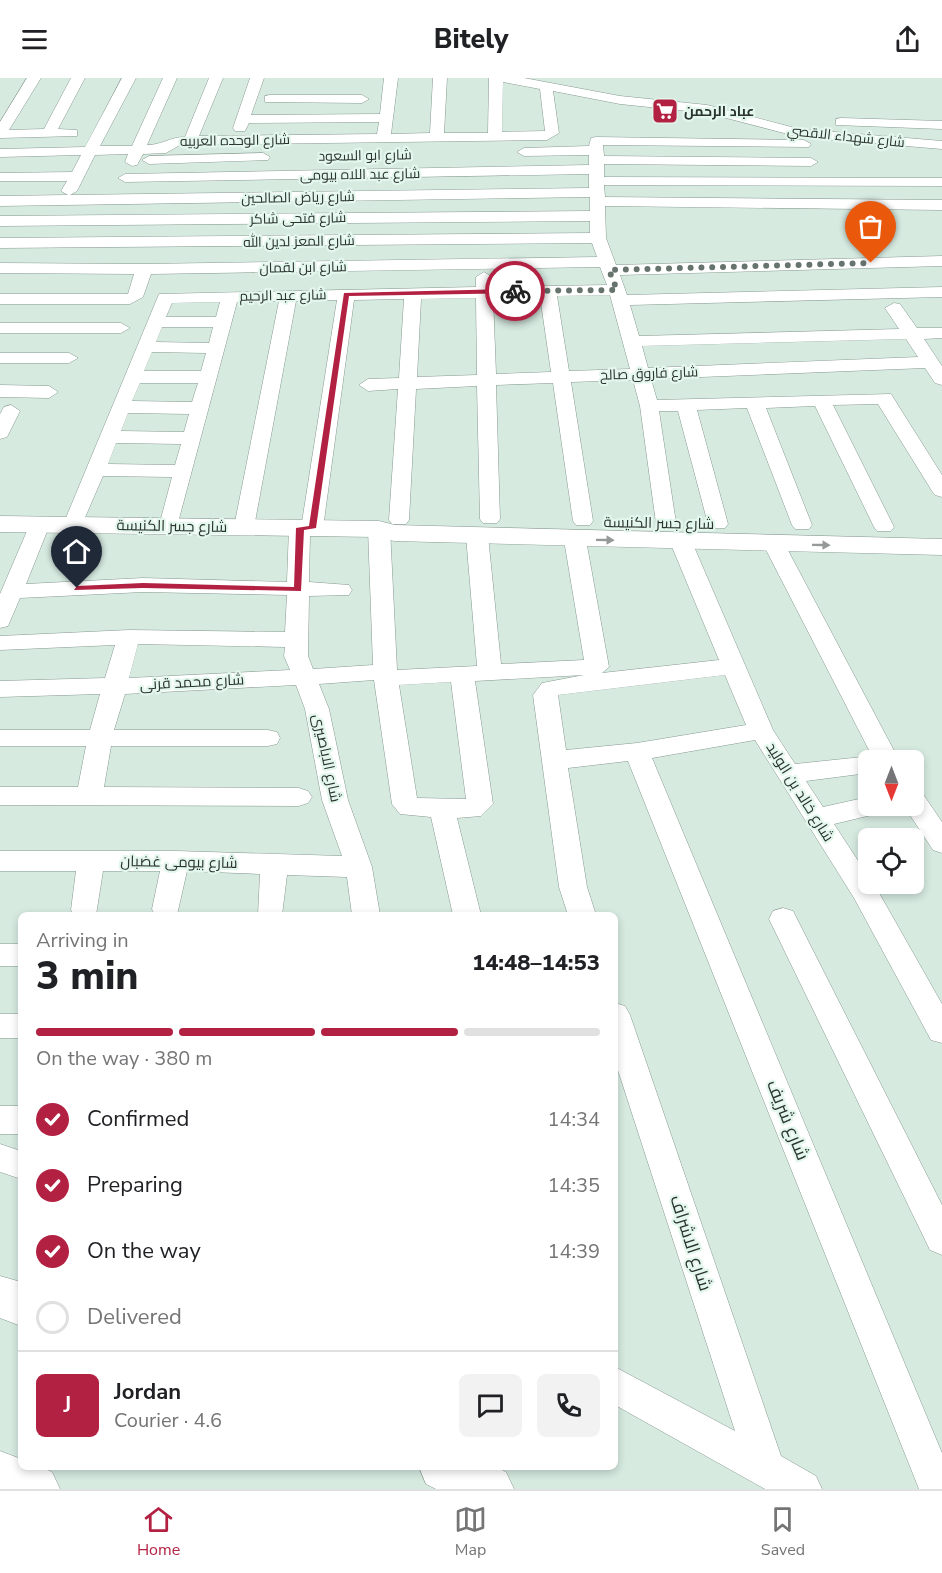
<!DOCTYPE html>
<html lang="en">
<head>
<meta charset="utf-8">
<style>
  body { margin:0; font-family:"Nunito Sans",Cairo,sans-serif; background:#f2f2f2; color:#202124; height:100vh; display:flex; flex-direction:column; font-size:22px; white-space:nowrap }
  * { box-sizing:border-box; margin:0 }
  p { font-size:20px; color:#757577 }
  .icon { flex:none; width:33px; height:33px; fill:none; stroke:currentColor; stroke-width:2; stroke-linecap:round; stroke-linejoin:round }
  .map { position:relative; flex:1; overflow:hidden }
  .sheet { position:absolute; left:18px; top:834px; width:600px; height:558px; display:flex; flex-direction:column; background:#fff; border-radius:9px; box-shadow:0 3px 9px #0003 }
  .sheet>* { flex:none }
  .needle { width:39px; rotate:180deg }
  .fabs { position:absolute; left:858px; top:672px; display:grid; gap:12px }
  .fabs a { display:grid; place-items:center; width:66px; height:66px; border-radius:9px; background:#fff; box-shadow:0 3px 9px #0003; font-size:30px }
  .pin { position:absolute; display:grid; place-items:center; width:51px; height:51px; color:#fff; margin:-62px -26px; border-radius:50% 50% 50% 0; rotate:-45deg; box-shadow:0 0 6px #0007 }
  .pin .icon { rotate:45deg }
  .courier { position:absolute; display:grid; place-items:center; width:60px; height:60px; margin:-30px; border:4px solid #b32142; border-radius:50%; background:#fff; color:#222; box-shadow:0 2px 8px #0007 }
  .headline em { font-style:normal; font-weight:800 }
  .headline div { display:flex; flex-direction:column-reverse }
  .headline { display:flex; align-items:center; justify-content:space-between; height:102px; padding:0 18px }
  h1 { font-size:39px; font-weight:800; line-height:45px }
  .bar { display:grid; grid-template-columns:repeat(4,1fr); gap:9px 6px; align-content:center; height:72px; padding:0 18px }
  .bar i { height:8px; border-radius:4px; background:#e0e0e0 }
  .bar .selected { background:#b32142 }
  .bar p { grid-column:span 4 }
  .line { display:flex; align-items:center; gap:15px; padding:0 18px; border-top:2px solid #e0e0e0 }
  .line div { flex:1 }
  .round { display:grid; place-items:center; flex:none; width:63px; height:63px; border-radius:9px; background:#f2f2f2 }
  ol { padding:0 18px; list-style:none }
  li { display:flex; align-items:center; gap:18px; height:66px }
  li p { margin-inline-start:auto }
  li .icon { padding:6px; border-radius:50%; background:#b32142; color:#fff; stroke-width:4 }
  li:last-child { color:#757577 }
  li i { width:33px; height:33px; border:3px solid #e0e0e0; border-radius:50% }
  header { display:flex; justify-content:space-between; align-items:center; height:78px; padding:0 18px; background:#fff; font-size:27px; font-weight:800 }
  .tab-bar { display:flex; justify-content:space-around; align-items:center; height:84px; border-top:2px solid #e0e0e0; background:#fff; font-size:16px; color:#757577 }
  .tab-bar a { display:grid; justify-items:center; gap:3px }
  .tab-bar .selected { color:#b32142 }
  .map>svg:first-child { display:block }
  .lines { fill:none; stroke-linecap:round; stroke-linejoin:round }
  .street-casing { stroke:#889a91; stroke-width:1 }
  .secondary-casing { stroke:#889a91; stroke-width:1 }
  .highway-casing { stroke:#889a91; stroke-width:1 }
  .street { fill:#fff; fill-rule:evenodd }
  .secondary { fill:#fff; fill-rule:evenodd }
  .highway { fill:#fff; fill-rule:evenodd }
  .oneway { fill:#959997 }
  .route { fill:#b32142 }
  .done { stroke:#67736d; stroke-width:6; stroke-dasharray:0 10.8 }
  .labels { text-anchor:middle; stroke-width:4.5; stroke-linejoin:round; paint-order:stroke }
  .far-poi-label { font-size:14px; font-weight:bold; fill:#2b332f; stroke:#e3f7ed; text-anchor:start }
  .far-street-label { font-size:14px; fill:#2b332f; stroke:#e3f7ed }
  .street-label { font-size:15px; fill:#2b332f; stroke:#e3f7ed }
  .near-street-label { font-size:18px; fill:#2b332f; stroke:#e3f7ed }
</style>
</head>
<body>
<header><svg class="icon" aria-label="menu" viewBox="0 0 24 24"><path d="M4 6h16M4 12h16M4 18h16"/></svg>Bitely<svg class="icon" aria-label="share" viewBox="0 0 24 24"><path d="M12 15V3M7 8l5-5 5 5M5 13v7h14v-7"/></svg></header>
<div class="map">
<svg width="942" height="1411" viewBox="0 0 942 1411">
  <rect width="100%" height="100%" fill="#d6eae0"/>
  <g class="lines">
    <defs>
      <path id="street" d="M27,0H41L9,52L44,51L71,0H85L58,51L77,52V58L0,60V44Z
        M122,0H136L100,68H132L163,0H177L147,67C162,67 170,59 185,59L209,0H223L199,58L377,56L379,44L249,45L245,53H235L233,50L250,0H264L251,37L380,36L384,0H398L391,56L430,55L433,0H447L444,55H488L489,0H524L620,18L707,27L799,51L942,63V71L799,59L707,35L620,26L553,13L559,55L547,62L180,67L166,75L143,76L137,87L132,88L125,84L128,76L95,77L77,113L70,117L589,110V96L125,104L118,100L125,96L589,87V77L524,78L517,74L524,70L589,68L591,60L596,59L804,62L811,66L809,69L603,67L604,78L811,80L818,84L811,88L604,86V99L942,100V108L604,107L605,119L942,122V132L605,128L606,160L616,187L942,178V188L620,197L627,217L942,209V219L630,227L639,258L899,251L885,230L894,225L900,226L917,250H942V260L924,261L942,288V307L935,305L925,290L651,301L657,322L891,316L942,397V419L935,417L932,413L878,326L833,327L894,449L891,453H877L874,449L815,328L766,330L812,447L809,451H795L792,447L747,330L697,332L728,446L725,450H711L708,446L678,333H659L676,445L673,449H659L656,445L640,328L633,302L571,304L593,443L590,447H576L573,443L553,305L496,307L500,441L497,445H483L480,441L477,308L416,311L409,442L406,446H392L389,442L398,311L368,313L359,307L368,301L399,300L404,221L354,222L323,450L319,454L310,456L309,504L349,507L352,512L349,517L309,518L308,578L313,591L373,587L368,451L372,447H386L390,451L397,592L477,588L466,458L470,454H484L488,458L501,586L584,582L564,462L567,457H583L586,462L609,589L602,595L719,582L670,464L673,459H689L692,464L773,652L795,686L872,678L763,466L766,461H782L899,682H868V695L806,703L823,729L868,719V728H884L880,735L834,746L868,798V806H874L942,926V965L931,962L854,820L755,662L652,680L942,1375V1411H919L628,683L568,690L587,809L596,837H568L559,809L533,617L542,605L584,597L475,603L493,726L481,738L457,740L481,837H453L431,739L400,736L392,726L374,602L319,606L329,631L348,722L372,789L380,837H352L347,799L287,797L282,837H258L260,796L187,793L177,837H155L152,831L160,793H103L96,837H74L71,832L76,793H0V773H176L342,778L322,722L305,631L296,607L125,616L114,652H268L277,654L280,660L277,666L268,668H111L104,709L299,710L308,713L312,719L308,725L299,728L0,727V709H78L86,668H0V652H90L100,616L0,619V603L105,600L115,567L0,572V558L129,552L285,554L287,517L143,514L20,520L8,548L0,550V516L30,446L33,442H47L50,446L26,506L143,500L287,504L289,450L293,446L302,444L337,222L296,223L254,449L251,453H237L234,449L279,223L237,224L176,452H162L159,448L172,399L103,398L80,451H66L63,447L159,216L476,209V199L484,194L492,199L493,209L607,207L600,189L151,196L143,219L130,226H0V216H128L134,196L0,195V185L144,186L597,179L592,165L0,170V160L590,155V143L0,148V138L590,133V119L0,128V118L68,117L61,113L67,103H0V95L72,94L81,77L0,79V71L85,69ZM503,4L540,11L545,53L502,54ZM610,217L630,291L569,293L557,218ZM540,218L551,294L496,296L493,219ZM476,220L477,297L417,299L421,221ZM220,224L216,239H166L172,225ZM162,249H213L209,265L156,264ZM906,261L918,279L648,290L642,268ZM152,274L206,275L201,293H144ZM140,305H198L192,324L132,323ZM128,335L189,336L184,354L121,353ZM116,365L181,366L175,387L108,386ZM138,566L285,569L284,578L290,592L129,600ZM725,597L746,647L637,665L566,672L558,617ZM451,604L466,721L417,720L399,607Z
        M270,17H362L369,21L362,25L265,24V18Z
        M841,40L942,43V51L836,47V41Z
        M263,75L270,79L268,82L149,86L142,82L149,78Z
        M0,245H121L130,250L121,255H0Z
        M0,275H69L78,280L69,285H0Z
        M0,307L49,308L58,314L49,320L0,319Z
        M11,327L20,333L7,359L0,361V336L4,329Z
        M914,714L923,716L942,744V775L933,772L904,728H914Z
        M783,830L793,833L942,1127V1177L930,1172L769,841L773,833Z
        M0,866H21V888H0Z
        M615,925L625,928L630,937L781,1378L816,1398L822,1411H765L615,1327V1289L735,1353L615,983Z
        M0,936H21V960H0Z
        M0,1028H21V1056H0Z
        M0,1066L21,1073V1101L0,1094Z"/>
      <path id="secondary" d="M0,438L379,443L395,447L942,461V477L394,463L378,459L0,454Z"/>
      <path id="highway" d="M0,1198L21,1204V1248L0,1240Z
        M0,1373L21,1381V1389H41L52,1394L60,1411H0Z
        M419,1389H496L506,1394L514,1411H436L426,1406Z"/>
    </defs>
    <use href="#street" class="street-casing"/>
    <use href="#secondary" class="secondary-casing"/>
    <use href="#highway" class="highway-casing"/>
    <use href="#street" class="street"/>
    <use href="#secondary" class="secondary"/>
    <use href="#highway" class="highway"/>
  </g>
  <defs><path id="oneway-solid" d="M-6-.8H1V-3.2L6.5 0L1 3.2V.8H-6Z" transform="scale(1.5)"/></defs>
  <g class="oneway">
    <use href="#oneway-solid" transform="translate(605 462) rotate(1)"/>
    <use href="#oneway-solid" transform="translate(821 467) rotate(1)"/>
  </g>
  <path class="route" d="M515,211L518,215L349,218L316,450L304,452L301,513L143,510L74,512L77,508L143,505L294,509L296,450L309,448L344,215Z"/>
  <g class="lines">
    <path class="done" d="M515,213L617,212L609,192L871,185"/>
  </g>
  <defs>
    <symbol id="supermarket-square" viewBox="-11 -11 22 22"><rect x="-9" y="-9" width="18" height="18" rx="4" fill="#b32142" stroke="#e3f7ed"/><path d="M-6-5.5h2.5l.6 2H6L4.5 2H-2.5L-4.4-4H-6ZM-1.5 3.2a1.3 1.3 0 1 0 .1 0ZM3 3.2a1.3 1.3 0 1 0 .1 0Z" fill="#fff"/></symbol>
  </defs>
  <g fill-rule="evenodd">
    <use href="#supermarket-square" x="650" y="18" width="30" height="30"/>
  </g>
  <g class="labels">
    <g class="far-poi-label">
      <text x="684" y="38">عباد الرحمن</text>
    </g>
    <g class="far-street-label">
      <text transform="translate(846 58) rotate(6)" y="5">شارع شهداء الاقصي</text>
      <text transform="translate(235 62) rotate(-1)" y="5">شارع الوحده العربيه</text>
      <text transform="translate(365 77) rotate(-1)" y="5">شارع ابو السعود</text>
      <text transform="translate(360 96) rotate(-1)" y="5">شارع عبد اللاه بيومى</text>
      <text transform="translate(298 119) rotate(-1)" y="5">شارع رياض الصالحين</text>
      <text transform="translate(298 140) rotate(-1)" y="5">شارع فتحى شاكر</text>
      <text transform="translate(299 163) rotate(-1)" y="5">شارع المعز لدين الله</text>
      <text transform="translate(303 189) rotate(-1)" y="5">شارع ابن لقمان</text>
      <text transform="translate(283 217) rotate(-1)" y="5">شارع عبد الرحيم</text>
      <text transform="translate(649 295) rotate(-2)" y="5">شارع فاروق صالح</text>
    </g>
    <g class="street-label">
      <text transform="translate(659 445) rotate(1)" y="5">شارع جسر الكنيسة</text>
      <text transform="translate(172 448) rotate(1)" y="5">شارع جسر الكنيسة</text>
      <text transform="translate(192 604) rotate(-3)" y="5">شارع محمد قرنى</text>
      <text transform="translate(327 680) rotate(78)" y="5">شارع الاباصيرى</text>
      <text transform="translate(800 714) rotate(58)" y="5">شارع خالد بن الوليد</text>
      <text transform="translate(179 784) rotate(1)" y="5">شارع بيومى غضبان</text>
    </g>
    <g class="near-street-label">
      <text transform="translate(788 1042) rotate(68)" y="6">شارع شريف</text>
      <text transform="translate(691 1165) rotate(72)" y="6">شارع الاشراف</text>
    </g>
  </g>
</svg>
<div class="fabs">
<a><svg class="needle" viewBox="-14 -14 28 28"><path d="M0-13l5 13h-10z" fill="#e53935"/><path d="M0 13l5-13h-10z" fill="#757577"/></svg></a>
<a><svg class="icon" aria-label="locate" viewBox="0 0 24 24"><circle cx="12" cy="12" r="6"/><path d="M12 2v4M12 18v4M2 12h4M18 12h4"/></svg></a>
</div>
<div class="pin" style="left:871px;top:185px;background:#ea580c"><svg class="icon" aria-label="bag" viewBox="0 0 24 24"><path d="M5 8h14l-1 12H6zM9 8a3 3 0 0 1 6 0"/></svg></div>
<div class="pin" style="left:77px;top:510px;background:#1f2937"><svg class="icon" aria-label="home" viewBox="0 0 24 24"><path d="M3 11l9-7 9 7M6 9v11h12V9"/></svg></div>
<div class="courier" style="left:515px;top:213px"><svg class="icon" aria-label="bike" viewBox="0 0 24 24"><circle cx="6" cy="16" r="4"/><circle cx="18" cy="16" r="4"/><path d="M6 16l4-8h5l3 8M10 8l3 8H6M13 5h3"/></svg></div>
<section class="sheet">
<div class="headline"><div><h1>3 min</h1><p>Arriving in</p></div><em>14:48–14:53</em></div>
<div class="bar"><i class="selected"></i><i class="selected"></i><i class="selected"></i><i></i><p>On the way · 380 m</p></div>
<ol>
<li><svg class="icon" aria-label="check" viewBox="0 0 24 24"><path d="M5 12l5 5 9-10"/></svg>Confirmed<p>14:34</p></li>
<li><svg class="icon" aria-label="check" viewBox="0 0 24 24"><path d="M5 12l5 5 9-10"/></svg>Preparing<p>14:35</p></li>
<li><svg class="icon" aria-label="check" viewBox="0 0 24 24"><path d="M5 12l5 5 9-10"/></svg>On the way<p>14:39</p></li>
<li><i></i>Delivered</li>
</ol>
<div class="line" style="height:108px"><b class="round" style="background:#b32142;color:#fff">J</b><div><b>Jordan</b><p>Courier · 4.6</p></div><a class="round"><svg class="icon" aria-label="chat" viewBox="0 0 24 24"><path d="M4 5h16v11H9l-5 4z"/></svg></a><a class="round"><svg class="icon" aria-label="phone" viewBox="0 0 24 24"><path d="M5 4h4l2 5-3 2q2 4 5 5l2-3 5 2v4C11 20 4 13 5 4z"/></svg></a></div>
</section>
</div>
<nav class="tab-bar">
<a class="selected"><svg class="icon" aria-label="home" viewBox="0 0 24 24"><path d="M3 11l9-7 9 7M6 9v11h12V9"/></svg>Home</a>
<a><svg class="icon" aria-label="map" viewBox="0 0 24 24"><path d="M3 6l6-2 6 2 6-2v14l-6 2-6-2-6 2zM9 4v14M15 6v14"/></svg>Map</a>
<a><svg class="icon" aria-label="saved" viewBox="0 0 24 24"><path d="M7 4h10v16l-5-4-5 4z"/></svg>Saved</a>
</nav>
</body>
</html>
